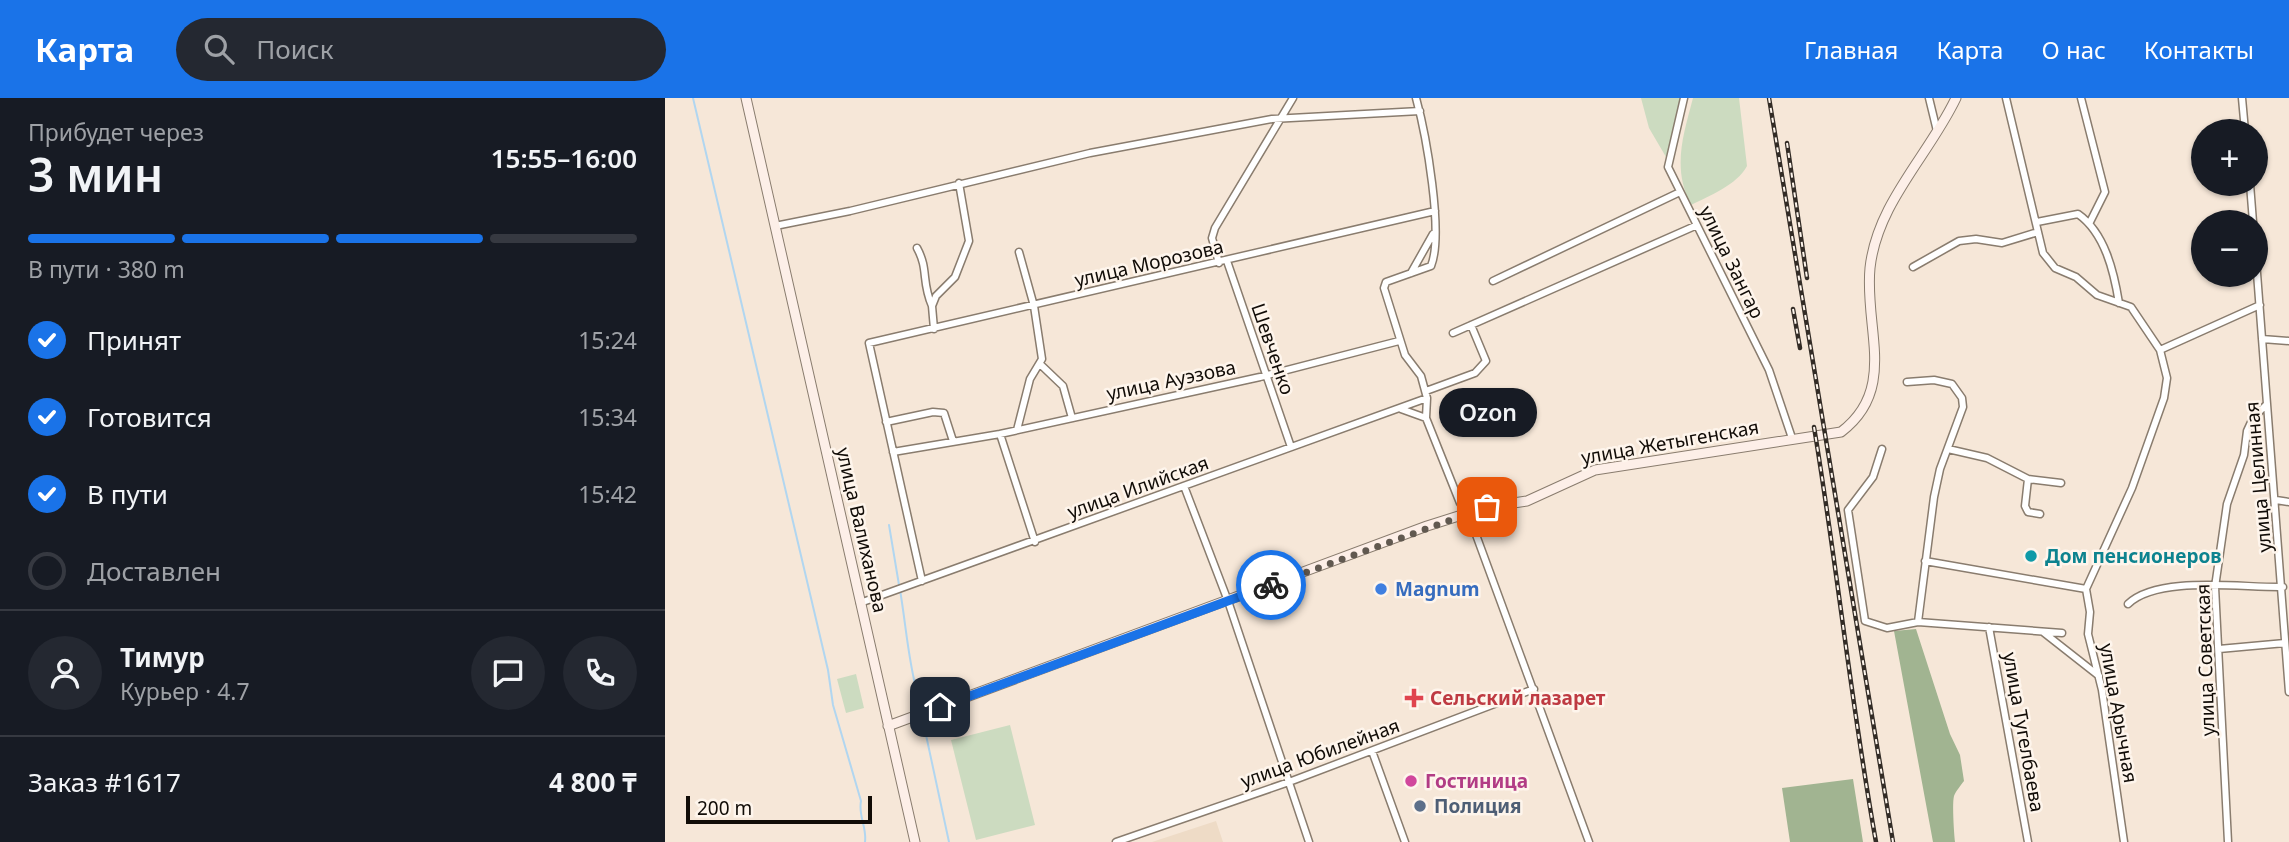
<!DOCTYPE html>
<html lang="ru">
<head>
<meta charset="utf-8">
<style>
  body { margin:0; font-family:"Noto Sans",sans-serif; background:#242831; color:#f1f3f6; height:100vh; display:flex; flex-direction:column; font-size:26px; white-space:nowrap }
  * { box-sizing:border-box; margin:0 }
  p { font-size:23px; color:#9ea1a6 }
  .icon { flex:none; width:38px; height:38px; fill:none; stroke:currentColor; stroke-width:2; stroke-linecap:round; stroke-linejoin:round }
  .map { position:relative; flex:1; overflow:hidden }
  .drawer { display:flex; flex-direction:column; background:#171b24; width:665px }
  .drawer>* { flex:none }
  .controls { position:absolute; left:1526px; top:21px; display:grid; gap:14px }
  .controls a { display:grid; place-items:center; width:77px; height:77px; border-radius:50%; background:#171b24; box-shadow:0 2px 5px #0004; font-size:35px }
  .scale { position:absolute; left:21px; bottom:18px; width:186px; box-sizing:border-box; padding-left:7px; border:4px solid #110c07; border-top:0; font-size:19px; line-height:24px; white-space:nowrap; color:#110c07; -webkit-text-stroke:5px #fef5ec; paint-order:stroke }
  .pin { position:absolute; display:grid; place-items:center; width:60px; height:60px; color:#fff; margin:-30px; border-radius:14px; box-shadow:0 4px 10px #0006 }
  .courier { position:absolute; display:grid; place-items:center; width:70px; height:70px; margin:-35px; border:5px solid #1a73e8; border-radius:50%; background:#fff; color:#222; box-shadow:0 2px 9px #0007 }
  .bubble { position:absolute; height:49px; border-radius:24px; background:#171b24; box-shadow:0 2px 5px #0004; font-size:23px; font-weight:600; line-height:49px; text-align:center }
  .headline em { font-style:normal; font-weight:600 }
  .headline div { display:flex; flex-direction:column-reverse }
  .headline { display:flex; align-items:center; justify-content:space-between; height:119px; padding:0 28px }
  h1 { font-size:46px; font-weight:600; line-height:52px }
  .bar { display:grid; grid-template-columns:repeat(4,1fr); gap:10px 7px; align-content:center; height:84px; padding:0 28px }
  .bar i { height:9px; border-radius:5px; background:#363941 }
  .bar .on { background:#1a73e8 }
  .bar p { grid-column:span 4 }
  .line { display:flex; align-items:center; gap:18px; padding:0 28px; border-top:2px solid #363941 }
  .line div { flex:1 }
  .round { display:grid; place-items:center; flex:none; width:74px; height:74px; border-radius:37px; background:#242831 }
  ol { padding:0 28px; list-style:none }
  li { display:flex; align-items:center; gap:21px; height:77px }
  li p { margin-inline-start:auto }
  li .icon { padding:7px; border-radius:50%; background:#1a73e8; color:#fff; stroke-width:4 }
  li:last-child { color:#9ea1a6 }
  li i { width:38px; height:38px; border:4px solid #363941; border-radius:50% }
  header { display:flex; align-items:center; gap:42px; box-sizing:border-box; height:98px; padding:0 35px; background:#1a73e8; color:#fff }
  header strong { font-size:33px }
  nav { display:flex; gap:38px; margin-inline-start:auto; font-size:24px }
  .search { width:490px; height:63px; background:#242831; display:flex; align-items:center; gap:18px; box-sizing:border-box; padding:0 24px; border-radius:38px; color:#9ea1a6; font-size:26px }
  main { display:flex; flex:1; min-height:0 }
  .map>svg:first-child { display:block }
  .built { fill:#eedbc6 }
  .green { fill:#ccdbc0 }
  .forest { fill:#a1b491 }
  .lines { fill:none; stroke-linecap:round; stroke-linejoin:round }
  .stream { stroke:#b1d6f0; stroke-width:2 }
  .street-casing { stroke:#897c6e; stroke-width:9 }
  .secondary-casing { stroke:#897c6e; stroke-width:11 }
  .street { stroke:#fff; stroke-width:6 }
  .secondary { stroke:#fdefe8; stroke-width:9 }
  .rail-casing { stroke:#332c26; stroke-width:4.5 }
  .rail { stroke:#fef5ec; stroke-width:2; stroke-dasharray:5; stroke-linecap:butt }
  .done { stroke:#615950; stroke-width:7; stroke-dasharray:0 12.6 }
  .route { stroke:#1a73e8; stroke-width:9 }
  .culture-dot { fill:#0f9aa8; stroke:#fef5ec; stroke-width:2.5 }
  .shop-dot { fill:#3f7fe0; stroke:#fef5ec; stroke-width:2.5 }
  .health-dot { fill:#e0444e; stroke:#fef5ec; stroke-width:2.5 }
  .hotel-dot { fill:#d1479c; stroke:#fef5ec; stroke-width:2.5 }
  .service-dot { fill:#5c6f8a; stroke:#fef5ec; stroke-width:2.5 }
  .labels { text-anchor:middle; stroke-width:5; stroke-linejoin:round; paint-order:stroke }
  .street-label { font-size:19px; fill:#110c07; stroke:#fef5ec }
  .culture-label { font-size:19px; font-weight:bold; fill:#0d838f; stroke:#fef5ec; text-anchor:start }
  .shop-label { font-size:19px; font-weight:bold; fill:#366cbe; stroke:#fef5ec; text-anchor:start }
  .health-label { font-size:19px; font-weight:bold; fill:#be3a42; stroke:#fef5ec; text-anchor:start }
  .hotel-label { font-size:19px; font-weight:bold; fill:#b23c85; stroke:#fef5ec; text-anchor:start }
  .service-label { font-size:19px; font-weight:bold; fill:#4e5e75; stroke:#fef5ec; text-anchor:start }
</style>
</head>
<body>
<header>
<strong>Карта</strong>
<div class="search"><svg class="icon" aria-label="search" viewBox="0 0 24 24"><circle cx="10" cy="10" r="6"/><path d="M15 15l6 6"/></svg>Поиск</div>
<nav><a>Главная</a><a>Карта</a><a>О нас</a><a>Контакты</a></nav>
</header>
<main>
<section class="drawer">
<div class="headline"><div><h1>3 мин</h1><p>Прибудет через</p></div><em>15:55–16:00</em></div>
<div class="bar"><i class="on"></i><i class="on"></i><i class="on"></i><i></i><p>В пути · 380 m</p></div>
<ol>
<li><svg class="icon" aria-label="check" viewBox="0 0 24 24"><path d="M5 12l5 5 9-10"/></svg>Принят<p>15:24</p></li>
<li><svg class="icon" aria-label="check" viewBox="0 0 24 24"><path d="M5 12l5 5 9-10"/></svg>Готовится<p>15:34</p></li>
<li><svg class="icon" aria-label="check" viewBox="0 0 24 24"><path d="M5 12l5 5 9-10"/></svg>В пути<p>15:42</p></li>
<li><i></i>Доставлен</li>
</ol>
<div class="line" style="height:126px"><a class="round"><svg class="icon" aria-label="person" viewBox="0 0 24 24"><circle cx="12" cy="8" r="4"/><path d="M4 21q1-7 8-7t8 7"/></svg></a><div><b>Тимур</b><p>Курьер · 4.7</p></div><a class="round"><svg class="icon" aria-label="chat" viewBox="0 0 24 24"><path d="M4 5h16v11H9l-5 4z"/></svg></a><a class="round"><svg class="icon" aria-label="phone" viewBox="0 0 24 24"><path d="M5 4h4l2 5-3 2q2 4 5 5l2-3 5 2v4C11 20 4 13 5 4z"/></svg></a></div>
<div class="line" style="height:91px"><div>Заказ #1617</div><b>4 800 ₸</b></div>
</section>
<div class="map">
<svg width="1624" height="744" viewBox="0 0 1624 744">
  <rect width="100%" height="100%" fill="#f6e7d8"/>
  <path class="built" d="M551,723L558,744H487Z"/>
  <path class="green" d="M976,0H1017L1001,59L984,30Z
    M1028,0H1074L1082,68C1072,87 1044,98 1026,107C1007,70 1018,38 1028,0Z
    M191,576L199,610L181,615L172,581Z
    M345,627L370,727L311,742L286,642Z"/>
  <path class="forest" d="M1251,531L1285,636L1295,657L1299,683C1296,687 1291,693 1289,698C1287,706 1289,735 1290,744H1268L1229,533Z
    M1188,681L1198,744H1125L1117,690Z"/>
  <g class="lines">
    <path class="stream" d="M28,0L163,572L168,607L196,703C193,718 202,729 200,744
      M224,427L234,487
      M235,492C241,527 243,561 252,594
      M261,637L284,744"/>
    <defs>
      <path id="street" d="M751,0C761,36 779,136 766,168L721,184L719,190L740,257L756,278L762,300L761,320L795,405L803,415L924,744
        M1019,0L1003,69L1104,272L1127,340
        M1264,0L1272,33
        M1341,0L1378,155L1390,170L1411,179L1432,197L1466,209L1495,252L1502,280L1499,300L1467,390L1421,491
        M1416,0L1440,94L1424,126
        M1577,0L1580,33
        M1585,86L1588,124
        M1372,124L1413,116C1440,135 1449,174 1454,205
        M110,128L185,113L425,55L607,21L755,13
        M252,150C264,172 256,183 267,208
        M1591,162L1624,594
        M562,163L626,349
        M554,165L547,140L550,130L628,0
        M1248,169L1294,143L1311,141L1337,145L1373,134
        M746,175L768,136
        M828,183L1015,94
        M269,231L267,208L271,198L290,179L304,143L294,85
        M788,235L1030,128
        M1597,241L1624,243
        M1495,252L1595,207
        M376,267L398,288L407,320
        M761,293L810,275L821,263L806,227
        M736,311L761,320
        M221,324L268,314L279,315L288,343
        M352,332L365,281L377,261L369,208L354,154
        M1217,351L1208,379L1183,412L1200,523L1222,530L1253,524L1269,399L1275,371L1298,309L1297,300L1287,286L1269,282L1242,284
        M1283,351L1322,360L1363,381L1396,385
        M228,354L335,336
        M1363,381L1360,408L1363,414L1375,416
        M519,388L563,503L644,744
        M1611,402L1624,404
        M370,444L335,336L595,279L734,243
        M1260,463L1421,491
        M257,483L204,245L770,113
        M1421,491L1425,514L1423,536L1437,592L1459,744
        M195,505L762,300
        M1463,506C1493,477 1577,490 1618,489
        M1253,524L1397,535
        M1324,529L1363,744
        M1378,534L1434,578
        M1554,551L1620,545
        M707,653L740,744
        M451,744L624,684L869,591
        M1563,744L1550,489L1562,406L1579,357L1582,333L1588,320L1602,306"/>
      <path id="secondary" d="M81,0L250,744
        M223,628L762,428L822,409L862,403L930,372L1176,334C1233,291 1199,230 1205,170C1212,105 1264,57 1291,0"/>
    </defs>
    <use href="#street" class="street-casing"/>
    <use href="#secondary" class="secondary-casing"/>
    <use href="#street" class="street"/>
    <use href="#secondary" class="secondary"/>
    <defs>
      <path id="rail" d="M1104,0L1228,744
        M1122,45L1142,180
        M1128,211L1135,250
        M1149,329C1172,467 1186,606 1211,744"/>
    </defs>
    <use href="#rail" class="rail-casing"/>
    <use href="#rail" class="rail"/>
  </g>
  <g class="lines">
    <path class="done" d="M606,487L822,409"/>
    <path class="route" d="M275,609L606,487"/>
  </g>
  <circle class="culture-dot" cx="1366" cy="458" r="7"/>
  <circle class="shop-dot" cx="716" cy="491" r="7"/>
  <path class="health-dot" d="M745.5 589.5h7v7h7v7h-7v7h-7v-7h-7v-7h7z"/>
  <circle class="hotel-dot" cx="746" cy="683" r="7"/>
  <circle class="service-dot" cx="755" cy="708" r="7"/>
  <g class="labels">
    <g class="street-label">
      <text transform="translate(1067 164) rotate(64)" y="7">улица Зангар</text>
      <text transform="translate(484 165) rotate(-13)" y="7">улица Морозова</text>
      <text transform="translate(608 251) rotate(71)" y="7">Шевченко</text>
      <text transform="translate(506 282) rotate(-12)" y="7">улица Ауэзова</text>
      <text transform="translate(1005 344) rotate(-10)" y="7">улица Жетыгенская</text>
      <text transform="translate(1593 379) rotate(-95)" y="7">улица Целинная</text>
      <text transform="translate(473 389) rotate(-20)" y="7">улица Илийская</text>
      <text transform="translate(197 432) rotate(77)" y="7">улица Валиханова</text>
      <text transform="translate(1540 562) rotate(-92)" y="7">улица Советская</text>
      <text transform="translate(1454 615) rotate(80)" y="7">улица Арычная</text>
      <text transform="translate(1359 634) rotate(80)" y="7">улица Тугелбаева</text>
      <text transform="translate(655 655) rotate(-20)" y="7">улица Юбилейная</text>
    </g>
    <g class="culture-label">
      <text x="1380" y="465">Дом пенсионеров</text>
    </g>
    <g class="shop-label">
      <text x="730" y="498">Magnum</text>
    </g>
    <g class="health-label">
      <text x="765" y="607">Сельский лазарет</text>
    </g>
    <g class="hotel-label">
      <text x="760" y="690">Гостиница</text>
    </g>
    <g class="service-label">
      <text x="769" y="715">Полиция</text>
    </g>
  </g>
</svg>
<div class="controls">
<a>+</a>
<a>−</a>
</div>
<div class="scale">200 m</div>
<div class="pin" style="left:822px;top:409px;background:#ea580c"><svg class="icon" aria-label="bag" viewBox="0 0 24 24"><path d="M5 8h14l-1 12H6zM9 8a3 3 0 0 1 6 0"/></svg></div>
<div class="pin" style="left:275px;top:609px;background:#1f2937"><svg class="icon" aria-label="home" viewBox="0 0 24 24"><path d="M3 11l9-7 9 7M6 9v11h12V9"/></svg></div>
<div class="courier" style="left:606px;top:487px"><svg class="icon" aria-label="bike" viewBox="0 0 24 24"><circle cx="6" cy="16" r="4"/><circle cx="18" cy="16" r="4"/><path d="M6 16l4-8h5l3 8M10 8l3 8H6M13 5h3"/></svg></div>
<div class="bubble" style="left:774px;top:290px;width:98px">Ozon</div>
</div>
</main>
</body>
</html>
